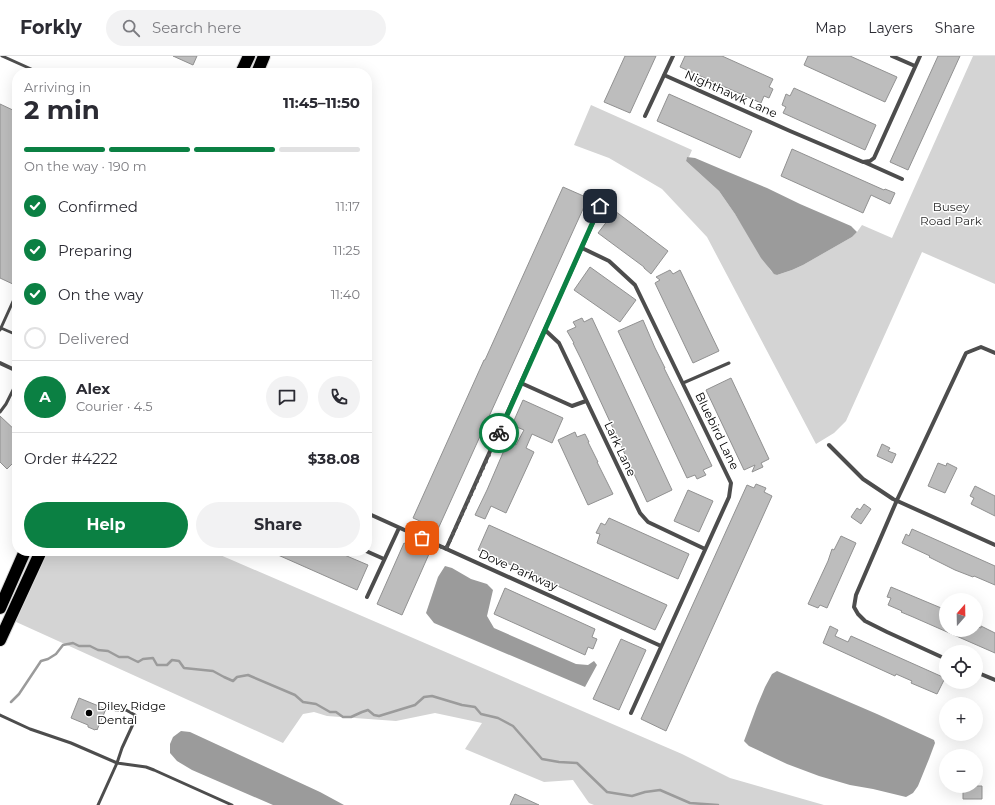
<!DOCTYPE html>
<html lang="en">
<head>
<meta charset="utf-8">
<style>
  body { margin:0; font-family:Montserrat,sans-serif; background:#f2f2f3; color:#2b2b33; height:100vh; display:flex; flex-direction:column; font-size:15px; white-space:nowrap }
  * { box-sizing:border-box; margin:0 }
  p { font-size:13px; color:#7c7c81 }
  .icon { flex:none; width:22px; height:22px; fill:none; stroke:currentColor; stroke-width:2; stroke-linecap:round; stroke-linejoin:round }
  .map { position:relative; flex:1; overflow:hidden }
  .drawer { position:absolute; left:12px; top:12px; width:360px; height:488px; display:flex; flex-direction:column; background:#fff; border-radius:16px; box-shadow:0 4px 16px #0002 }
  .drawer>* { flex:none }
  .needle { width:26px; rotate:20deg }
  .controls { position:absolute; left:939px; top:537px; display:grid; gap:8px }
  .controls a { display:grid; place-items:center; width:44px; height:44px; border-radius:50%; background:#fff; box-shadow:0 4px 16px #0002; font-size:20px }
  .pin { position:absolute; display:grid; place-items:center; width:34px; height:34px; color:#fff; margin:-17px; border-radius:8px; box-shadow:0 2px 6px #0006 }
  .courier { position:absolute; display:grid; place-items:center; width:40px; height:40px; margin:-20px; border:3px solid #0b8043; border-radius:50%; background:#fff; color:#222; box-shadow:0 1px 5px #0007 }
  .summary em { font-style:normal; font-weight:700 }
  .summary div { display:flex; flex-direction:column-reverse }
  .summary { display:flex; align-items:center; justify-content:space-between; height:68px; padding:0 12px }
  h1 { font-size:26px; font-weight:700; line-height:30px }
  .bar { display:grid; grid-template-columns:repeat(4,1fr); gap:6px 4px; align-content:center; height:48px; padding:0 12px }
  .bar i { height:5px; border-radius:3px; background:#e1e1e2 }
  .bar .selected { background:#0b8043 }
  .bar p { grid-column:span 4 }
  .line { display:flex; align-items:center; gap:10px; padding:0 12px; border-top:1px solid #e1e1e2 }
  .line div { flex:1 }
  .round { display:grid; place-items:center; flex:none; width:42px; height:42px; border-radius:21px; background:#f2f2f3 }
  ol { padding:0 12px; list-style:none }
  li { display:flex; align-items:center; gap:12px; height:44px }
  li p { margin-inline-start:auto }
  li .icon { padding:4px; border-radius:50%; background:#0b8043; color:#fff; stroke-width:4 }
  li:last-child { color:#7c7c81 }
  li i { width:22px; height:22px; border:2px solid #e1e1e2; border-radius:50% }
  .button { display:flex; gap:8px; margin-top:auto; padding:8px 12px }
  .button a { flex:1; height:46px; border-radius:24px; background:#0b8043; color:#fff; font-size:16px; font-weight:700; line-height:46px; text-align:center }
  .button a+a { background:#f2f2f3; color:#2b2b33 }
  header { display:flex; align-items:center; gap:24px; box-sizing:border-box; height:56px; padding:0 20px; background:#fff; border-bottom:1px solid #e1e1e2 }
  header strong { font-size:19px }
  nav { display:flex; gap:22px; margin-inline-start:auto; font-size:14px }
  .search { width:280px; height:36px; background:#f2f2f3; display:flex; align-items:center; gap:10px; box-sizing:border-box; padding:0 14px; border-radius:22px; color:#7c7c81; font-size:15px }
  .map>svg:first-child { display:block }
  .green { fill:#d4d4d4 }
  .water { fill:#9b9b9b }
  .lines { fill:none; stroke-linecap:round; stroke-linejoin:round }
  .stream { stroke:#9b9b9b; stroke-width:2.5 }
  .building { fill:#bdbdbd; stroke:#919191 }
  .highway-casing { stroke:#dbdbdb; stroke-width:14 }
  .lane { stroke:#4d4d4d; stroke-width:3 }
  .street { stroke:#4d4d4d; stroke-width:4 }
  .highway { stroke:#000; stroke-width:12 }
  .done { stroke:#595959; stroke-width:4; stroke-dasharray:0 7.2 }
  .route { stroke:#0b8043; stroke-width:5 }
  .poi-dot { fill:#000; stroke:#fff; stroke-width:1.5 }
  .labels { text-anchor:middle; stroke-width:3; stroke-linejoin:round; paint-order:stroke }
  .street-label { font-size:12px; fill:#000; stroke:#fff }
  .park-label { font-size:12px; fill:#2b2b2b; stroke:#fff }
  .poi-label { font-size:12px; fill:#000; stroke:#fff; text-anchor:start }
</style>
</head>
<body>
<header>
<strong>Forkly</strong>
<div class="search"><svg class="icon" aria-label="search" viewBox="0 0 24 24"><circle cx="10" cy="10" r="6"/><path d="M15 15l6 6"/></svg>Search here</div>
<nav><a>Map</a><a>Layers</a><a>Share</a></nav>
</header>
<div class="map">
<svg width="995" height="749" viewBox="0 0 995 749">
  <rect width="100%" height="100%" fill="#fff"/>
  <path class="green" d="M973,0H995V228L922,196L846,365L834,377L816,388L707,181L662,133L609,102L574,89L591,49L692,94L689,101H687L686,105L719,135L735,158L771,215L777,219L792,214L803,209L852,181L857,176L862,169L892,182Z
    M45,495H211L682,698L730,722L824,749H594L589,747L573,724L544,726L465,693L482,667L435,657L396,665L327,660L314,656L303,658L283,687L14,565Z"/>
  <path class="water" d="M687,101L695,102L721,113L767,132L800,148L851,170L857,176L852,181L803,209L792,214L777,219L774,218L761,202L735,158L719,135L686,105Z
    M445,510L452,512L471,523L487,528L493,534L487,560L494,572L576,608L588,609L594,605L597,609L585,631L434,567L426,557L438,521Z
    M777,615L877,658L934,684L935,687L929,703L918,730L913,737L906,741L873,733L850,729L819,720L787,708L749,690L744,685L757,650L765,631L772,618Z
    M181,675L190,676L320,736L344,749H273L192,714L177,705L170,697V688L173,681Z"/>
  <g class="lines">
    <path class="stream" d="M11,646L19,638L41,605L48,603L56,598L63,589L73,587L79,590H90L98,594L108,595L119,601H128L138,606L143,603L153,602L157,609H167L172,604L179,605L184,612L213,615L224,621L233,625L237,621L248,619L295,639L303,646L316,648L330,656H336L343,661H351L362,656L368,654L374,659L379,660L415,649L424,641L432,640L462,649L475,651L481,658L498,662L513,670L542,703L559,706L577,707L607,736L632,740L645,736L660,734L690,747L718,749"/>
  </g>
  <path class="building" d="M173,0H197L193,9Z
    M625,0H656L630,57L604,46Z
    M685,0H722L773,23L769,31L773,33L769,42L764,40L761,47L680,11Z
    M808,0H850L897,21L885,46L804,9Z
    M938,0H960L908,114L890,106Z
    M794,32L876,69L865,94L783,57L786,51L782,49L786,38L790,40Z
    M669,38L752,75L740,102L657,65Z
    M0,48L17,56V230L0,222Z
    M792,93L884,134L885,133L895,137L890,148L871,139L863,157L781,120Z
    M563,131L588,142L438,473L413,462L484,304H485Z
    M615,155L668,195L651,218L644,212V211L598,177Z
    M590,211L636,244L620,266L574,234Z
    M670,214L673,218L680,214L719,295L693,307L655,227L660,224L656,221Z
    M582,262L584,266L592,262L672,434L647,446L581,303L573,287H574L567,275L576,271L573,266Z
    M643,264L655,292L665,312H664L680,344L712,410L703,414L706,419L697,423L695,419L687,422L618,275Z
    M731,322L769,403L761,407L763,411L752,416L755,409L744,414L706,334Z
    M523,344L563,362L552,387L532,378L526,392L534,396L506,457L491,450L485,463L475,459L487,434L508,385L516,389L524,374L512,369Z
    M0,360L17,376V403L7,413L0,406Z
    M575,376L577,381L585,378L589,386H588L598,406H597L613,438L588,449L558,384Z
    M882,388L890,392L888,395L896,398L892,407L877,400Z
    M938,407L946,410L947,407L957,412L945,437L928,430Z
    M756,428L766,432L764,436L772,440L666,675L641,663L747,429L754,432Z
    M975,430L995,440V460L971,448L974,442L970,440Z
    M688,434L713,445L699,476L674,465Z
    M864,448L871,453L861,468L851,461L857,452L860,454Z
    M609,462L689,498L678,523L597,487L600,478L596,477L601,467L605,469Z
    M489,469L667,549L655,574L478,494Z
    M912,473L995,510V529L974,520L973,521L955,514L929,501L930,500L902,487L906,478L909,480Z
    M841,480L856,487L827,552L820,549L818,552L808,548L828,505L832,493L834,494Z
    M404,487L429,498L402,559L377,548Z
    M269,495H335L368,509L357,534Z
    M891,531L946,554V574H976V570L981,572V570L995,577V597L913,561L901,556L902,555L888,549L891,542L887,541Z
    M505,532L595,573L592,581L597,583L593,593L588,591L585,599L494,558Z
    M830,570L838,574L835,580L848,586L851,580L945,622L937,638L911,627L912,625L896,618L895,620L823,587Z
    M621,583L646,594L619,654L593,643Z
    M79,642L106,653L97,674L96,673L95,674L88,671V669L71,662Z
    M963,730H982V743H963Z
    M515,738L539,749H510Z"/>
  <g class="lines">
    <defs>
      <path id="highway" d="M241,17L249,0
        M257,17L264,0
        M0,552L25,495
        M0,584L41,495"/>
    </defs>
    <use href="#highway" class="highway-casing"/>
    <path class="lane" d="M2,0L40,17
      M1,272L17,279
      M0,274L15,241L17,242
      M683,327L729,307
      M0,356L6,348L17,326
      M0,659L30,673L71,687L117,707L146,711L154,714L232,749
      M98,749L117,707L122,692L134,666L135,659L126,654H116"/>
    <path class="street" d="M892,0L915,10
      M664,19L790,75L863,106L870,105L874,102L920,0
      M645,60L673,0
      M864,106L902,123
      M582,192L609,205L635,229L731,427L729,441L631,657
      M545,274L559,287L640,457L648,466L705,493
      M0,307L17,315
      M521,327L572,350L586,345
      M829,389L863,423L893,443L995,489
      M367,457L661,590
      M446,493L600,151
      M366,495L384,503
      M367,541L399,472
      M946,603L887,576L865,565L858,558L854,551L856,539L897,444L966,297L981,291L995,297
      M976,616L995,624"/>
    <use href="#highway" class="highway"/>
  </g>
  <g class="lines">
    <path class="done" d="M422,482L446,493L499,377"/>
    <path class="route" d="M499,377L600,150"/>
  </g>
  <circle class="poi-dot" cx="89" cy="657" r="4"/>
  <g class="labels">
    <g class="street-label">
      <text transform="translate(731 38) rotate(24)" y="4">Nighthawk Lane</text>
      <text transform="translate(717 375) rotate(64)" y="4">Bluebird Lane</text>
      <text transform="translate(620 393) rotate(65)" y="4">Lark Lane</text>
      <text transform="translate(518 514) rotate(24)" y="4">Dove Parkway</text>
    </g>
    <g class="park-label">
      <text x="951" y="155">Busey<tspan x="951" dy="14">Road Park</tspan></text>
    </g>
    <g class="poi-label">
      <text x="97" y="654">Diley Ridge<tspan x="97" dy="14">Dental</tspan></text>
    </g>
  </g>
</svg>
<div class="controls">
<a><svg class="needle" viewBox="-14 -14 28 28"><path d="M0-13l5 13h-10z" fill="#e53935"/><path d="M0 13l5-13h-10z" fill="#7c7c81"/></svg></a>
<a><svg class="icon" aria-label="locate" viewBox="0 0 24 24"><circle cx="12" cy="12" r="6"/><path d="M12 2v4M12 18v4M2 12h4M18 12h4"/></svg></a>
<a>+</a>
<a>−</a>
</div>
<div class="pin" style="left:422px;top:482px;background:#ea580c"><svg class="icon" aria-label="bag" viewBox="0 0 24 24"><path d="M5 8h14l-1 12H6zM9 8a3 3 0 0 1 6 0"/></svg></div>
<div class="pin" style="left:600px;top:150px;background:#1f2937"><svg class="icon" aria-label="home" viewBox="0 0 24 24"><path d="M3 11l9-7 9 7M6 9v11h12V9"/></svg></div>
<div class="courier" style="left:499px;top:377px"><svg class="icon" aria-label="bike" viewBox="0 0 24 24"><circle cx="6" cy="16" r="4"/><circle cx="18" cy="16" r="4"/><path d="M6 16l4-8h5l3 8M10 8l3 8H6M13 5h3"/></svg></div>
<section class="drawer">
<div class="summary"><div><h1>2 min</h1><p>Arriving in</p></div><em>11:45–11:50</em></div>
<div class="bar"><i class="selected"></i><i class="selected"></i><i class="selected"></i><i></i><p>On the way · 190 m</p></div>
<ol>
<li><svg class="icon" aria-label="check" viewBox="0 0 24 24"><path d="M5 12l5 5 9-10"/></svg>Confirmed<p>11:17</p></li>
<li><svg class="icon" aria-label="check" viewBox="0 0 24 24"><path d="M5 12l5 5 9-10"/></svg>Preparing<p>11:25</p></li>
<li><svg class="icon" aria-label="check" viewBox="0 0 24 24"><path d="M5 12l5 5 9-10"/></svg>On the way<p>11:40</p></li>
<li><i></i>Delivered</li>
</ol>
<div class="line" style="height:72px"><b class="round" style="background:#0b8043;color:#fff">A</b><div><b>Alex</b><p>Courier · 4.5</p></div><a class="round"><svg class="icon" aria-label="chat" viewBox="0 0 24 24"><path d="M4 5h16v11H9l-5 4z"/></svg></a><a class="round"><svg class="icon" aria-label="phone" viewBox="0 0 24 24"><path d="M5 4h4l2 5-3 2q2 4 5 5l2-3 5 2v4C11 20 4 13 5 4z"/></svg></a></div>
<div class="line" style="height:52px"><div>Order #4222</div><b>$38.08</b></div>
<div class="button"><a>Help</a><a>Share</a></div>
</section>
</div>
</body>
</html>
